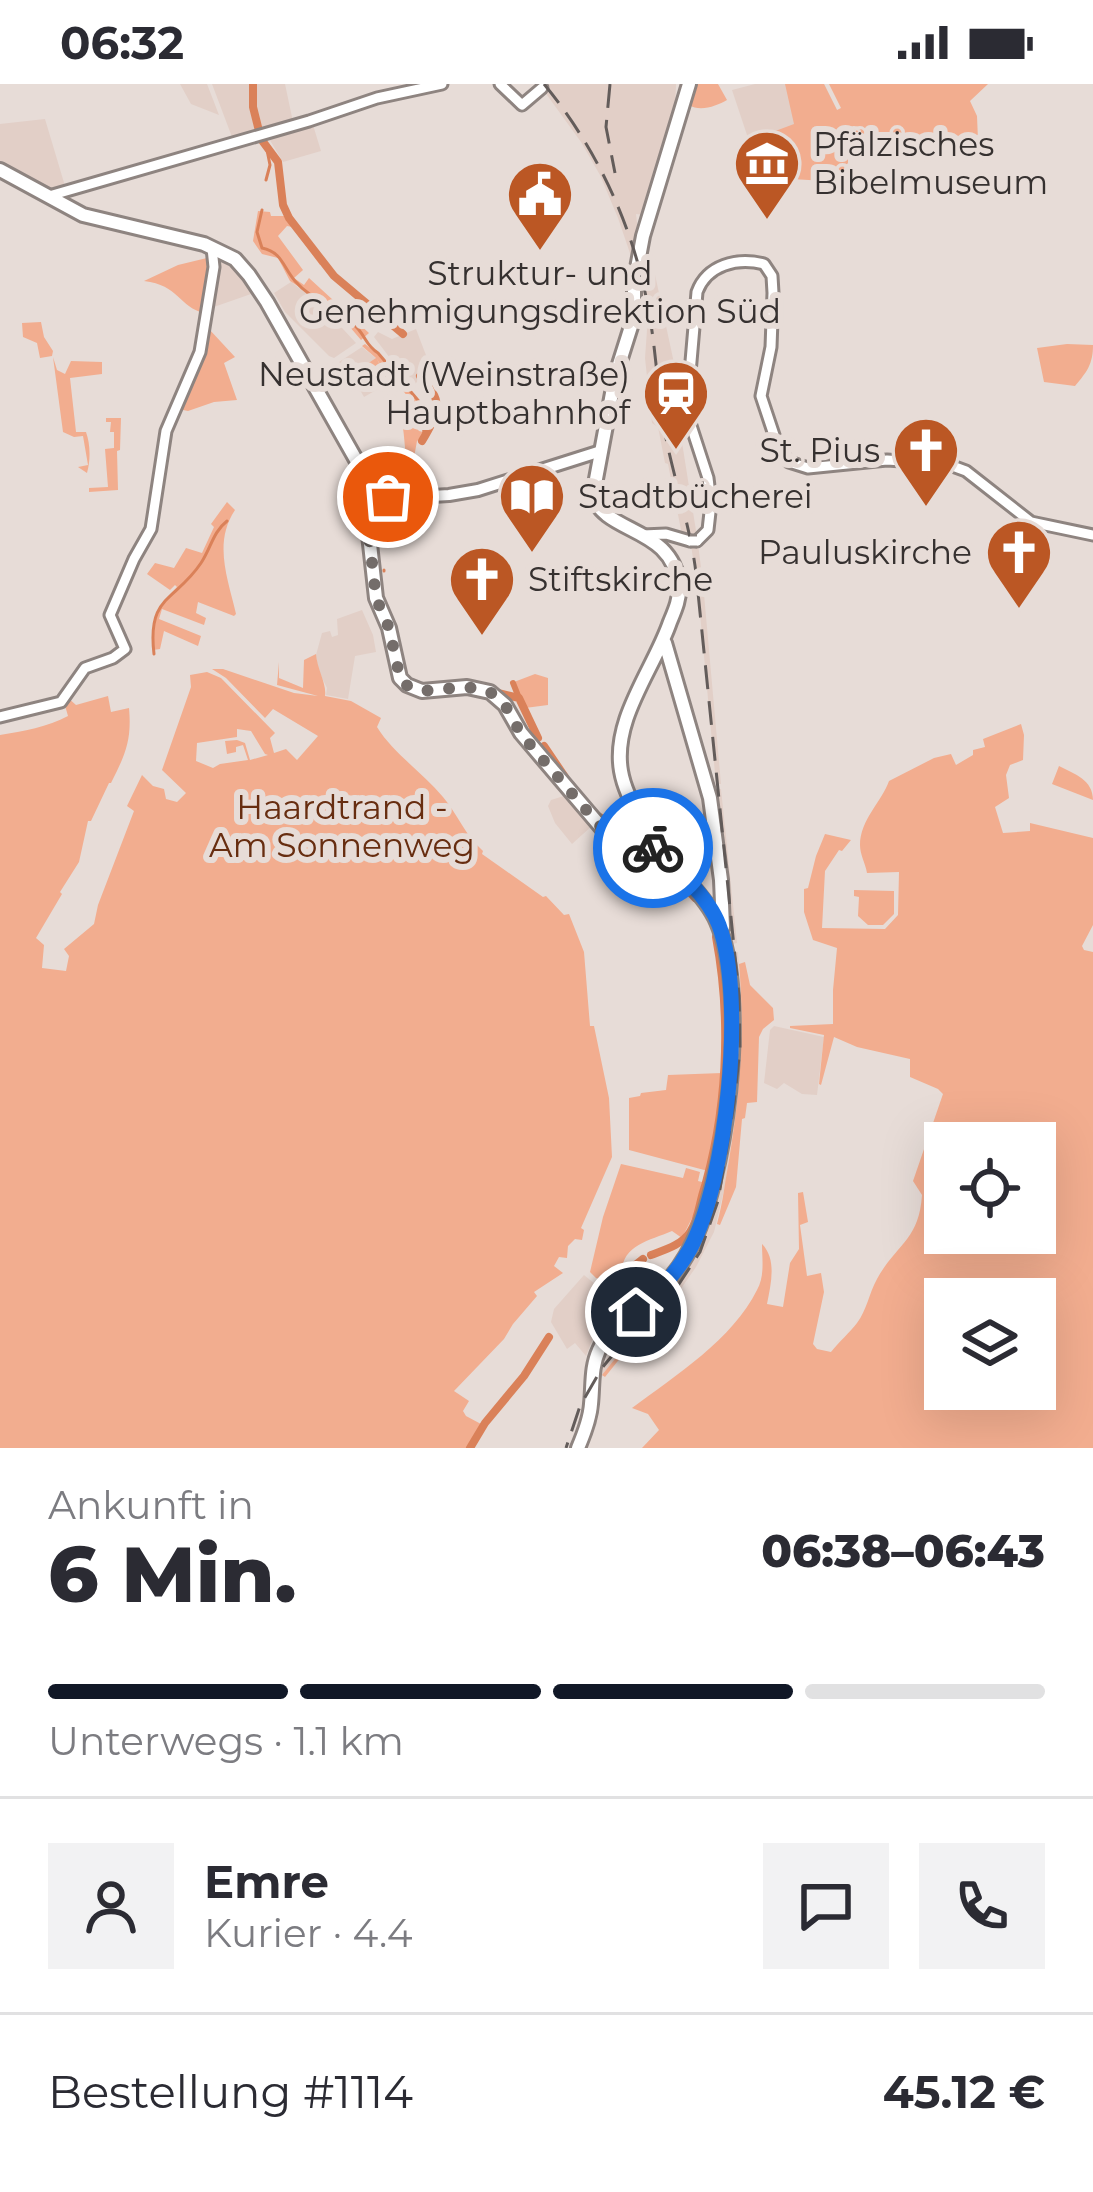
<!DOCTYPE html>
<html lang="de">
<head>
<meta charset="utf-8">
<style>
  body { margin:0; font-family:Montserrat,sans-serif; background:#f2f2f3; color:#2b2b33; height:100vh; display:flex; flex-direction:column; font-size:45px; white-space:nowrap }
  * { box-sizing:border-box; margin:0 }
  p { font-size:39px; color:#7c7c81 }
  .icon { flex:none; width:66px; height:66px; fill:none; stroke:currentColor; stroke-width:2; stroke-linecap:round; stroke-linejoin:round }
  .map { position:relative; height:1364px; overflow:hidden }
  .side { display:flex; flex-direction:column; background:#fff; flex:1 }
  .side>* { flex:none }
  .tools { position:absolute; left:924px; top:1038px; display:grid; gap:24px }
  .tools a { display:grid; place-items:center; width:132px; height:132px; border-radius:0px; background:#fff; box-shadow:0 12px 48px #0002; font-size:60px }
  .pin { position:absolute; display:grid; place-items:center; width:102px; height:102px; color:#fff; margin:-51px; border:6px solid #fff; border-radius:50%; box-shadow:0 3px 12px #0007 }
  .courier { position:absolute; display:grid; place-items:center; width:120px; height:120px; margin:-60px; border:9px solid #1a73e8; border-radius:50%; background:#fff; color:#222; box-shadow:0 3px 15px #0007 }
  .headline em { font-style:normal; font-weight:800 }
  .headline div { display:flex; flex-direction:column-reverse }
  .headline { display:flex; align-items:center; justify-content:space-between; height:204px; padding:0 48px }
  h1 { font-size:78px; font-weight:800; line-height:90px }
  .bar { display:grid; grid-template-columns:repeat(4,1fr); gap:18px 12px; align-content:center; height:144px; padding:0 48px }
  .bar i { height:15px; border-radius:9px; background:#e1e1e2 }
  .bar .active { background:#111827 }
  .bar p { grid-column:span 4 }
  .line { display:flex; align-items:center; gap:30px; padding:0 48px; border-top:3px solid #e1e1e2 }
  .line div { flex:1 }
  .round { display:grid; place-items:center; flex:none; width:126px; height:126px; border-radius:0px; background:#f2f2f3 }
  .status { display:flex; justify-content:space-between; align-items:center; height:84px; padding:0 60px; background:#fff; direction:ltr }
  .status svg { height:33px; fill:currentColor }
  .map>svg:first-child { display:block }
  .built { fill:#e2cfc7 }
  .green { fill:#f2ad8f; fill-rule:evenodd }
  .lines { fill:none; stroke-linecap:round; stroke-linejoin:round }
  .stream { stroke:#da8159; stroke-width:3 }
  .canal { stroke:#da8159; stroke-width:6 }
  .river { stroke:#da8159; stroke-width:8 }
  .tertiary-casing { stroke:#8e8480; stroke-width:15 }
  .secondary-casing { stroke:#8e8480; stroke-width:16 }
  .primary-casing { stroke:#8e8480; stroke-width:18 }
  .tertiary { stroke:#fff; stroke-width:9 }
  .secondary { stroke:#fff; stroke-width:10 }
  .primary { stroke:#fff; stroke-width:12 }
  .rail { stroke:#635c5a; stroke-width:3; stroke-dasharray:24 12; stroke-linecap:butt }
  .tertiary-bridge-casing { stroke:#8e8480; stroke-width:15; stroke-linecap:butt }
  .tertiary-bridge { stroke:#fff; stroke-width:9 }
  .done { stroke:#746d6a; stroke-width:12; stroke-dasharray:0 21.6 }
  .route { stroke:#1a73e8; stroke-width:15 }
  .labels { text-anchor:middle; stroke-width:12; stroke-linejoin:round; paint-order:stroke }
  .poi-label { font-size:33px; fill:#363130; stroke:#e7dcd7; text-anchor:start }
  .park-label { font-size:33px; fill:#672d10; stroke:#e7dcd7 }
</style>
</head>
<body>
<div class="status"><b>06:32</b><svg viewBox="0 0 49 12"><path d="M0 12V9h3v3zM5 12V6h3v6zM10 12V3h3v9zM15 12V0h3v12zM26 1h20v11H26zM47 4h2v5h-2z"/></svg></div>
<div class="map">
<svg width="1093" height="1364" viewBox="0 0 1093 1364">
  <rect width="100%" height="100%" fill="#e7dcd7"/>
  <path class="built" d="M180,0H207L219,31L191,20Z
    M212,0H249V20L255,47L232,53Z
    M256,0H285L293,38L261,45L256,24Z
    M539,0H676L675,28L645,131L636,130L638,147L646,175L651,172L680,307V324L690,350L681,352L697,453L682,451L668,380L665,379L658,343L652,339L645,274L647,246L644,226L633,178L618,134L600,91L581,58Z
    M755,0H824L837,26L749,57L732,6Z
    M45,35L65,102L53,105L43,104L0,83V40Z
    M313,41L321,67L283,78L268,53Z
    M225,173L257,208L211,224L220,177Z
    M291,198L318,218L356,259L334,274L329,272L285,228L274,209Z
    M416,245L432,287L419,292L420,295L412,303L374,253L378,248L392,255Z
    M362,263L377,275L387,292L375,299L378,305L364,313L355,297L349,299L339,278Z
    M698,460L703,499L721,700H716L698,508L691,461Z
    M362,526L373,551L376,568L355,572L348,615L326,611L327,604L318,586L316,571L322,549L330,547L332,553L338,551L337,535Z
    M721,705L737,859L732,860L716,717V706Z
    M567,711L593,741L572,760L555,739L548,722L551,716Z
    M738,868L743,936V972L726,1098L714,1148L696,1183L680,1206L675,1202L702,1159L714,1127L720,1094L733,1016L737,909L732,869Z
    M774,942L824,953L817,1011L802,1010L784,999L777,1005L764,999L770,946Z
    M584,1191L612,1214L604,1226L586,1272L575,1259L567,1265L551,1238L554,1225Z
    M671,1206L676,1211L627,1259L596,1301L597,1288L610,1271Z"/>
  <path class="green" d="M696,0H718L727,16C717,22 700,28 689,21Z
    M785,0H824L837,26L841,24L829,0H988L970,17L977,32L978,56L848,60V95L835,97L834,112H826V97L774,94L768,68L753,70L749,57L794,40Z
    M281,106L289,127L324,178L320,181L292,143L287,142L278,152L303,186L294,194L304,201L309,194L369,249L361,256L344,236L341,238L313,212L290,197L278,174L262,170L253,157L258,127L270,128L271,132H285L281,125L283,120Z
    M211,173L204,229C179,223 179,201 144,197L178,181Z
    M41,238L44,253L53,267L52,272L40,274L37,259L23,253L22,239Z
    M209,245L235,273L224,279L237,316L214,318L188,327L178,325L197,286L206,246Z
    M365,260L381,273L418,317L407,328L405,326L408,325L411,317L401,304L391,299L377,275L385,292L376,296L367,280L376,274L362,262Z
    M1067,260L1093,261C1093,280 1087,288 1075,302L1044,298L1037,264Z
    M53,273L57,286L65,290L71,277L102,278V290L70,294L76,348H86C90,359 91,375 87,389L78,383L88,381L83,352L74,353L63,348Z
    M405,330L419,347L423,348V352L417,357L413,379L403,406H391L388,393L401,390L407,379C404,363 405,346 400,332Z
    M106,334H121L120,366L117,367L118,406L89,408V404L108,403L105,365L114,364V348H110L111,338H106Z
    M227,418L235,426C213,459 228,495 236,530L234,532L198,518L196,529L206,534L204,541L162,525L159,535L201,552L198,562L164,547L160,565L153,566C150,539 158,522 177,503L175,501L170,506L147,490L155,479L174,484L186,464L202,469L214,443L211,440Z
    M316,570C317,585 327,600 325,612L351,617L381,634L377,643C393,669 422,688 443,713C458,731 465,751 483,767L482,770L543,813L546,812L564,831L569,830L584,868L590,942H594L609,1014L612,1073L581,1144L584,1146L582,1156L575,1155L568,1162L567,1174L559,1173L554,1182L563,1189L534,1208L537,1212L513,1240L504,1255L454,1307L469,1317L463,1327L466,1332L481,1340L473,1364H0V651C23,647 48,643 68,632L64,618L67,613L76,621L108,612L111,628L129,624C132,657 125,671 111,699H109L91,737H88L79,778L60,808L62,810L36,854L44,861L42,884L66,887L69,872L64,865L94,840L98,821L134,727L127,722L142,691L153,702L164,705L166,715L177,718L186,709L162,686L191,603L190,591L207,588L221,594L275,649L270,654L274,669L286,665L297,676L318,652L273,625L265,634L226,594L212,585H223L294,609L318,612L277,601L279,578V594L303,604L304,576ZM237,645L251,647L265,670L268,671L250,676L245,659L237,656L225,657L227,670L236,668V663L243,661L248,676L220,680L213,684L196,677L197,659L237,653Z
    M535,590L548,594V621L525,624L514,598Z
    M1021,640L1024,651L1023,676L1010,681L1006,691L1009,714L995,723L1003,749L1030,747V739L1093,754V841L1082,862L1084,866L1093,868V1364H642L659,1346L648,1330L632,1324C675,1292 733,1255 757,1206C765,1192 762,1175 762,1160C777,1175 771,1200 767,1220L783,1223L790,1179L799,1165L798,1109L803,1108L808,1138L800,1141L807,1192L821,1189L824,1208L813,1260L817,1265L831,1268C839,1258 850,1248 857,1239C867,1226 869,1209 877,1195C896,1160 919,1157 922,1111L913,1097L943,1010L938,1005L910,993V975L857,963L834,953L821,1001L819,1000L824,951L790,944V942L833,940V906L837,864L813,856L804,828V805L808,804L816,772L825,750L851,756L842,767L839,766L825,787L822,844L885,845L898,831L899,788L867,789C865,778 860,771 860,761C860,736 882,717 889,697L934,674L951,670L956,681L973,671V666L985,663L983,655ZM945,1059H1035V1149H945ZM945,1215H1035V1305H945Z
    M1059,682C1075,690 1093,696 1093,716L1052,700Z
    M854,806L894,807V830L883,841H868L858,832L859,813L854,812Z
    M745,878L750,901L773,924L774,936L763,945L759,953L757,1018L747,1019L745,1034L742,1035L736,1103L720,1141L717,1140C723,1118 725,1098 729,1076C740,1010 745,947 739,880Z
    M722,989L714,1060L708,1087L629,1066V1014L640,1012L641,1009L666,1006L668,991Z
    M621,1080L683,1094L686,1084L700,1088L698,1097L702,1098L696,1126L682,1154L672,1147C649,1157 621,1161 622,1190L612,1199L596,1194L590,1188L603,1133Z
    M677,1211L682,1215V1220L625,1268L605,1293L602,1291L627,1260Z"/>
  <g class="lines">
    <path class="stream" d="M266,96L270,81L267,66
      M262,126L257,148L262,164C282,168 283,183 295,197C313,218 342,226 359,246C367,256 367,262 378,269L422,321L424,350
      M372,435H386
      M390,437L399,440
      M384,487V486
      M154,570C147,511 175,518 201,479C211,464 213,448 227,437"/>
    <path class="canal" d="M513,599L519,614"/>
    <path class="river" d="M253,0V23L261,55L278,78L283,121L289,134L334,192L403,250
      M420,292C424,298 429,303 433,309C443,325 430,343 422,357
      M396,450L406,422L405,411
      M498,609L519,614L538,654
      M544,662L565,693
      M598,732C617,745 622,731 642,755
      M668,785L695,814
      M651,1171C664,1166 682,1161 690,1148C697,1138 699,1123 702,1112C727,1030 732,938 716,853
      M604,1206L643,1175
      M470,1364L485,1339L524,1292L549,1253"/>
    <defs>
      <path id="tertiary" d="M500,0L522,21L542,4
        M49,112L309,37L377,14L442,0
        M643,451L666,450L690,457
        M697,457L708,446L711,419L708,394L683,317L690,289L697,208C707,181 737,173 764,180L772,192L773,209L771,263L761,312L778,363L789,378L808,384L887,376L947,380L966,387L1031,438L1093,451
        M0,633L61,618L85,584L113,574L125,565L110,531L134,475L151,445L166,347L200,268L214,183L212,164"/>
      <path id="secondary" d="M365,416L449,411L478,406L601,367"/>
      <path id="primary" d="M0,86L83,131L204,160L235,175L249,191L267,218L359,381L363,397L376,514L389,544L400,594L407,601L422,607L467,603L490,608L505,621L521,649L606,749L624,758L650,762
        M665,559L710,714L721,796L723,843
        M578,1364C584,1350 590,1335 591,1320C593,1301 591,1283 599,1266C608,1245 628,1235 644,1221C661,1206 675,1191 686,1172C727,1102 750,913 717,838C707,814 671,778 650,762V756C641,734 625,711 621,687C612,635 654,585 670,538C675,526 680,515 679,502C673,441 604,451 593,411L615,293L634,233V200L643,152L689,0"/>
    </defs>
    <use href="#tertiary" class="tertiary-casing"/>
    <use href="#secondary" class="secondary-casing"/>
    <use href="#primary" class="primary-casing"/>
    <use href="#tertiary" class="tertiary"/>
    <use href="#secondary" class="secondary"/>
    <use href="#primary" class="primary"/>
    <path class="rail" d="M544,0C599,67 636,148 650,234C656,270 658,308 664,344C673,393 690,440 696,489L739,912L740,964L734,1020L718,1117L700,1168L677,1203L626,1255L602,1284L580,1322L566,1364
      M610,0L606,43L615,89"/>
    <defs>
      <path id="tertiary-bridge" d="M690,457H697"/>
    </defs>
    <use href="#tertiary-bridge" class="tertiary-bridge-casing"/>
    <use href="#tertiary-bridge" class="tertiary-bridge"/>
  </g>
  <g class="lines">
    <path class="done" d="M388,413L365,416L376,514L389,544L400,594L406,601L422,607L467,603L490,608L505,621L521,650L606,749L620,757L653,764"/>
    <path class="route" d="M636,1228C658,1209 676,1190 690,1165C727,1096 746,915 719,841C708,812 676,784 653,764"/>
  </g>
  <defs>
    <symbol id="museum-pin" viewBox="-11 -11 22 30"><path d="M0 17L-7.5 6A9.5 9.5 0 1 1 7.5 6Z" fill="#bb5724" stroke="#e7dcd7"/><path d="M0-6L6-3V-2H-6V-3ZM-5-1h2V3h-2ZM-1-1h2V3h-2ZM3-1h2V3H3ZM-6 4H6V6H-6Z" fill="#fff"/></symbol>
    <symbol id="civic-pin" viewBox="-11 -11 22 30"><path d="M0 17L-7.5 6A9.5 9.5 0 1 1 7.5 6Z" fill="#bb5724" stroke="#e7dcd7"/><path d="M-.6-6.5H3V-4.5H.6V-3L4-1V1h2V6H-6V1h2V-1L-.6-3ZM-1.2 2.5V6h2.4V2.5Z" fill="#fff"/></symbol>
    <symbol id="station-pin" viewBox="-11 -11 22 30"><path d="M0 17L-7.5 6A9.5 9.5 0 1 1 7.5 6Z" fill="#bb5724" stroke="#e7dcd7"/><path d="M-3-6H3Q5-6 5-4V2Q5 4 3 4L4.5 6H3L1.5 4h-3L-3 6H-4.5L-3 4Q-5 4-5 2V-4Q-5-6-3-6ZM-3.5-4v3h7v-3ZM-3.5 1v1.5H-2V1ZM2 1v1.5H3.5V1Z" fill="#fff"/></symbol>
    <symbol id="church-pin" viewBox="-11 -11 22 30"><path d="M0 17L-7.5 6A9.5 9.5 0 1 1 7.5 6Z" fill="#bb5724" stroke="#e7dcd7"/><path d="M-1.2-6h2.4v3.5h3.3v2.4h-3.3V6h-2.4V-.1h-3.3v-2.4h3.3Z" fill="#fff"/></symbol>
    <symbol id="library-pin" viewBox="-11 -11 22 30"><path d="M0 17L-7.5 6A9.5 9.5 0 1 1 7.5 6Z" fill="#bb5724" stroke="#e7dcd7"/><path d="M-6-4Q-3-5.5-.7-3.5V5Q-3 3-6 4ZM6-4Q3-5.5 .7-3.5V5Q3 3 6 4Z" fill="#fff"/></symbol>
  </defs>
  <g fill-rule="evenodd">
    <use href="#museum-pin" x="729" y="41" width="76" height="104"/>
    <use href="#civic-pin" x="502" y="72" width="76" height="104"/>
    <use href="#station-pin" x="638" y="271" width="76" height="104"/>
    <use href="#church-pin" x="888" y="328" width="76" height="104"/>
    <use href="#library-pin" x="494" y="374" width="76" height="104"/>
    <use href="#church-pin" x="981" y="430" width="76" height="104"/>
    <use href="#church-pin" x="444" y="457" width="76" height="104"/>
  </g>
  <g class="labels">
    <g class="poi-label">
      <text x="813" y="72">Pfälzisches<tspan x="813" dy="38">Bibelmuseum</tspan></text>
      <text x="540" y="201" text-anchor="middle">Struktur- und<tspan x="540" dy="38">Genehmigungsdirektion Süd</tspan></text>
      <text x="630" y="302" text-anchor="end">Neustadt (Weinstraße)<tspan x="630" dy="38">Hauptbahnhof</tspan></text>
      <text x="880" y="378" text-anchor="end">St. Pius</text>
      <text x="578" y="424">Stadtbücherei</text>
      <text x="972" y="480" text-anchor="end">Pauluskirche</text>
      <text x="528" y="507">Stiftskirche</text>
    </g>
    <g class="park-label">
      <text x="342" y="735">Haardtrand -<tspan x="342" dy="38">Am Sonnenweg</tspan></text>
    </g>
  </g>
</svg>
<div class="tools">
<a><svg class="icon" aria-label="locate" viewBox="0 0 24 24"><circle cx="12" cy="12" r="6"/><path d="M12 2v4M12 18v4M2 12h4M18 12h4"/></svg></a>
<a><svg class="icon" aria-label="layers" viewBox="0 0 24 24"><path d="M12 4l9 5-9 5-9-5zM3 14l9 5 9-5"/></svg></a>
</div>
<div class="pin" style="left:388px;top:413px;background:#ea580c"><svg class="icon" aria-label="bag" viewBox="0 0 24 24"><path d="M5 8h14l-1 12H6zM9 8a3 3 0 0 1 6 0"/></svg></div>
<div class="pin" style="left:636px;top:1228px;background:#1f2937"><svg class="icon" aria-label="home" viewBox="0 0 24 24"><path d="M3 11l9-7 9 7M6 9v11h12V9"/></svg></div>
<div class="courier" style="left:653px;top:764px"><svg class="icon" aria-label="bike" viewBox="0 0 24 24"><circle cx="6" cy="16" r="4"/><circle cx="18" cy="16" r="4"/><path d="M6 16l4-8h5l3 8M10 8l3 8H6M13 5h3"/></svg></div>
</div>
<section class="side">
<div class="headline"><div><h1>6 Min.</h1><p>Ankunft in</p></div><em>06:38–06:43</em></div>
<div class="bar"><i class="active"></i><i class="active"></i><i class="active"></i><i></i><p>Unterwegs · 1.1 km</p></div>
<div class="line" style="height:216px"><a class="round"><svg class="icon" aria-label="person" viewBox="0 0 24 24"><circle cx="12" cy="8" r="4"/><path d="M4 21q1-7 8-7t8 7"/></svg></a><div><b>Emre</b><p>Kurier · 4.4</p></div><a class="round"><svg class="icon" aria-label="chat" viewBox="0 0 24 24"><path d="M4 5h16v11H9l-5 4z"/></svg></a><a class="round"><svg class="icon" aria-label="phone" viewBox="0 0 24 24"><path d="M5 4h4l2 5-3 2q2 4 5 5l2-3 5 2v4C11 20 4 13 5 4z"/></svg></a></div>
<div class="line" style="height:156px"><div>Bestellung #1114</div><b>45.12 €</b></div>
</section>
</body>
</html>
